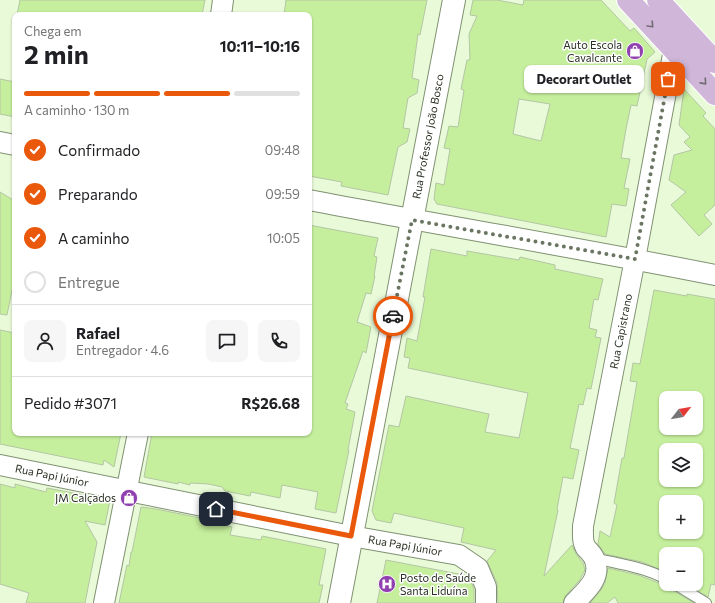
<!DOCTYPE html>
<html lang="pt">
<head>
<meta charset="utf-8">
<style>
  body { margin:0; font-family:Commissioner,sans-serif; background:#f6f6f6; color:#202124; height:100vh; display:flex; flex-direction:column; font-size:15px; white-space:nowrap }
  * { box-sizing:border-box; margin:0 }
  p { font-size:13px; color:#757577 }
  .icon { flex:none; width:22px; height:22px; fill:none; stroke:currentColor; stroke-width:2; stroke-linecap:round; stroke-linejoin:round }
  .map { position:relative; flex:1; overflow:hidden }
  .sheet { position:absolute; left:12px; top:12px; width:300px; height:424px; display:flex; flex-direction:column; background:#fff; border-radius:8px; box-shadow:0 1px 3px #0004 }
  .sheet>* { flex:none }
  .needle { width:26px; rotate:59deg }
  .buttons { position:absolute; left:659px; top:391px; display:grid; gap:8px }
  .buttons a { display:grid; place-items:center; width:44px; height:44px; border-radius:8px; background:#fff; box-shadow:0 1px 3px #0004; font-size:20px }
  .pin { position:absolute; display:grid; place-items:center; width:34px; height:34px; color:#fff; margin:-17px; border-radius:8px; box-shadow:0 2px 6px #0006 }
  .courier { position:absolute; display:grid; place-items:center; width:40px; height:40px; margin:-20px; border:3px solid #ea580c; border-radius:50%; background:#fff; color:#222; box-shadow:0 1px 5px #0007 }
  .bubble { position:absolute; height:28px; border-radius:8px; background:#fff; box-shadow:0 1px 3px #0004; font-size:13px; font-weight:700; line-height:28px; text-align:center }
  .head em { font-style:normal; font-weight:700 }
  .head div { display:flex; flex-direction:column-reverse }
  .head { display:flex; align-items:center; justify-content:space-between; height:68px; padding:0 12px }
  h1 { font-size:26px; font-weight:700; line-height:30px }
  .bar { display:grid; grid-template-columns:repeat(4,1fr); gap:6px 4px; align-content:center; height:48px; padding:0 12px }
  .bar i { height:5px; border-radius:3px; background:#e0e0e0 }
  .bar .on { background:#ea580c }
  .bar p { grid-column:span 4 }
  .line { display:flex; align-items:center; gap:10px; padding:0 12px; border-top:1px solid #e0e0e0 }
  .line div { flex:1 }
  .round { display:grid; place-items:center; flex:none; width:42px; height:42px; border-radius:8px; background:#f6f6f6 }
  ol { padding:0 12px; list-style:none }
  li { display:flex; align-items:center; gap:12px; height:44px }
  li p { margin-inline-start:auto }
  li .icon { padding:4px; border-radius:50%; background:#ea580c; color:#fff; stroke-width:4 }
  li:last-child { color:#757577 }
  li i { width:22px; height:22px; border:2px solid #e0e0e0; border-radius:50% }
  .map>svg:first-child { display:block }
  .building { fill:#c5ef9c; stroke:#b4c6a5; fill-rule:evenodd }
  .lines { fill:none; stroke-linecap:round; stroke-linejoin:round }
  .service-casing { stroke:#819273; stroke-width:12 }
  .minor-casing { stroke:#819273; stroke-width:22 }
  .tertiary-casing { stroke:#819273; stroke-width:24 }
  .primary-casing { stroke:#fff; stroke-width:24 }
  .service { stroke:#fff; stroke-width:10 }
  .minor { stroke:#fff; stroke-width:20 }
  .tertiary { stroke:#fff; stroke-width:22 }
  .primary { stroke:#d0b7da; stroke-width:22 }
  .oneway { stroke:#746c75 }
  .done { stroke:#6b7662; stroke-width:4; stroke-dasharray:0 7.2 }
  .route { stroke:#ea580c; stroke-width:5 }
  .labels { text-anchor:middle; stroke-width:3; stroke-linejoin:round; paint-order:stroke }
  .poi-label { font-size:11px; fill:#282f22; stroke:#fff; text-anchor:end }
  .street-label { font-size:11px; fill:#282f22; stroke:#fff }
</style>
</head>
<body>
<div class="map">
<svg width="715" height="603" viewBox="0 0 715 603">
  <rect width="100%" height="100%" fill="#e8fad8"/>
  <path class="building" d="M20,0H205L202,15H17Z
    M286,0H427L420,35L418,34L412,78L419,80L417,93L408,98L403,128L410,129L407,142L398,147L388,195L341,186L342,182L309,176V15H284Z
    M473,0H497L523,5L524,0H601L630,31L634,28L655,52L647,59L637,106L631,105L626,129L621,158L630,159L624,188L629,189L626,206L612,204L606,237L437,204L434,199L436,183L444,185L450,149L444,148L449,126L458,127L464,90L461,89L467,60H470L469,34L477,16L470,15ZM519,99L550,104L541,141L513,134Z
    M0,79L15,82V117L0,114Z
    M684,89L706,113L703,116L715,129V205L704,215L712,224L699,236L671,205L686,192L669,180L674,155L692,150L684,142L690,137L679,125Z
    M0,192L15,201V276L7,315L0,314Z
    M309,225L378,238L374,256L377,257L374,276H375L371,294L366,293L357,322L371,327L366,353L363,351L345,403L348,404L346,409L355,412L348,450H349L336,513L315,509L318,492L282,485L280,498L251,492L250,496L225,491L222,487L208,484L190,483V485L178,482V484L144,477L152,433H309Z
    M431,249L467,256V251L519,260L520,257L555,265V269L603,279L598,300L594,299L589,328L597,330L595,337L601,338L591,389L587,388L583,405L579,404L570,448L579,450L573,479L563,477L557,509L558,510L544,576L572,545L576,554L583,563L585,570L579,581L566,595L563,603H498L497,583L487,561L496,550L461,542L464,528L394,513L391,523L376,520L372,511L389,425L399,427L406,396L489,414L485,432L519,438L528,393L408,368L410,358L404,357L407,338L417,341L425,297H423Z
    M654,290L687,296V294L715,299V585L711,584L708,597L687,584H696V554H666V572L642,562L605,554L598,544L600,531L610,537L617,505L614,503L622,458H624L637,382L630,381L633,363L640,364ZM666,398H696V428H666ZM666,450H696V480H666ZM666,502H696V537L673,532H666Z
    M0,330L15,333V433H121L114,467L104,460L103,465L0,444Z
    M0,484L15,488V484L46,492L47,488L110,500L105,525L85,521L97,542L85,603H26L29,593L0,584Z
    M141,507L156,509L215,521L214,523L232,527L230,535L261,540L262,536L326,549L319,585H323L319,603H119L127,565L129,566L131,552H132Z
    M386,560L469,576L474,589V603H377Z
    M608,568L638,575L664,585H669L672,590L694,603H618L615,597L607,603H590L601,590L605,583Z"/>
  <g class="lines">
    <defs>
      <path id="service" d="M594,558C619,564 644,567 666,579
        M675,584L706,603"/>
      <g id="minor">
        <path d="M221,15L223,0"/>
        <path d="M0,142L15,145"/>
        <path d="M309,200C444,226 580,248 715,275"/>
        <path id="s1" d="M0,465L351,536L459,555L478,568L486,587V603"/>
        <path d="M104,603L138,433"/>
        <path id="s2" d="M574,603C586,591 603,577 594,558C592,554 589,551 586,548C582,542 583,533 583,526L635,259L674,49"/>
      </g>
      <g id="tertiary">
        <path id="s3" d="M339,603L454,0"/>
      </g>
      <path id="primary" d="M628,0L715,94
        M658,0L715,62"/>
    </defs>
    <use href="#service" class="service-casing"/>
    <use href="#minor" class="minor-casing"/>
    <use href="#tertiary" class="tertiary-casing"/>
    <use href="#primary" class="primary-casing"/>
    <use href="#service" class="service"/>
    <use href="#minor" class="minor"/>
    <use href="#tertiary" class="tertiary"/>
    <use href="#primary" class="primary"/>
  </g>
  <defs><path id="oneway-chevron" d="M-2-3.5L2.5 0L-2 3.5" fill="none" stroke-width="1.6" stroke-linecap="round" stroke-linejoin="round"/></defs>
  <g class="oneway">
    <use href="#oneway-chevron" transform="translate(651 25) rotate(47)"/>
    <use href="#oneway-chevron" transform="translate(704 82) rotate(48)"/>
  </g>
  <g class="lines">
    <path class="done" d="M393,316L412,220L635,259L668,79"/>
    <path class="route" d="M216,509L351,536L393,316"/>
  </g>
  <defs>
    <symbol id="shop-disc" viewBox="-11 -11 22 22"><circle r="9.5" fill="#9140b0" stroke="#fff"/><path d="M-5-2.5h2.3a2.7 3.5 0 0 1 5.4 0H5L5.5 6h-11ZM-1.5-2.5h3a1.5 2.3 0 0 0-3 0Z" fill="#fff"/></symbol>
    <symbol id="hospital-disc" viewBox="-11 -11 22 22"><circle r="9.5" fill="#9140b0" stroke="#fff"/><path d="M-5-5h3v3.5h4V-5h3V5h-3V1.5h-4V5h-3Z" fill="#fff"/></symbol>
  </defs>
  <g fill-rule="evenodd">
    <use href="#shop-disc" x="625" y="41" width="20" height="20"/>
    <use href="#shop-disc" x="119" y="488" width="20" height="20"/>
    <use href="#hospital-disc" x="377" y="574" width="20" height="20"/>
  </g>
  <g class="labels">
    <g class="poi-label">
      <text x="622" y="49">Auto Escola<tspan x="622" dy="13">Cavalcante</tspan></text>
      <text x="116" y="502">JM Calçados</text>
      <text x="400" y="582" text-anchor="start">Posto de Saúde<tspan x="400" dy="13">Santa Liduína</tspan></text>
    </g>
    <g class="street-label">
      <text dy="4" stroke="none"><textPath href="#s3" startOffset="475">Rua Professor João Bosco</textPath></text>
      <text dy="4" stroke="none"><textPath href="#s2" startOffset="287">Rua Capistrano</textPath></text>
      <text dy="4" stroke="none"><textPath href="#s1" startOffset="53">Rua Papi Júnior</textPath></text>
      <text dy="4" stroke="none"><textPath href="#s1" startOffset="413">Rua Papi Júnior</textPath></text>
    </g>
  </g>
</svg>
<div class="buttons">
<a><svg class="needle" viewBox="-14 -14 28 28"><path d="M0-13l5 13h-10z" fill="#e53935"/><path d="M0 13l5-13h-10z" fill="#757577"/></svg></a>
<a><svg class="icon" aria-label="layers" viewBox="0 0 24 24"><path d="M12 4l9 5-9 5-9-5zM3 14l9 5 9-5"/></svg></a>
<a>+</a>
<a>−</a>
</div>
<div class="pin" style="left:668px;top:79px;background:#ea580c"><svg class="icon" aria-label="bag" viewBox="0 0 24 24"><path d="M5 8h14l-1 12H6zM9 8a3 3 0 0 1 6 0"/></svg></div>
<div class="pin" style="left:216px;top:509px;background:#1f2937"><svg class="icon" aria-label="home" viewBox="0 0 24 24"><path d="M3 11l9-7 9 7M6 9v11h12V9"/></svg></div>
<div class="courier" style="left:393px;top:316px"><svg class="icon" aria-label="car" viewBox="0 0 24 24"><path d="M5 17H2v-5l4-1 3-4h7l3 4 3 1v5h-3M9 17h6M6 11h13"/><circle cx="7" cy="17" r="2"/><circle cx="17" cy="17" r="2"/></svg></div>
<div class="bubble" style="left:524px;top:65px;width:120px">Decorart Outlet</div>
<section class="sheet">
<div class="head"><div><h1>2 min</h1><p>Chega em</p></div><em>10:11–10:16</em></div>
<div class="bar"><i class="on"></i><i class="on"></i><i class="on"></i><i></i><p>A caminho · 130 m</p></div>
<ol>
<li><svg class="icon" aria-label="check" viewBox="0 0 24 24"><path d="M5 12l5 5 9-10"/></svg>Confirmado<p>09:48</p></li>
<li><svg class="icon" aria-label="check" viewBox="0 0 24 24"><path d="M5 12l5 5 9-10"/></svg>Preparando<p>09:59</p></li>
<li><svg class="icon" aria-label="check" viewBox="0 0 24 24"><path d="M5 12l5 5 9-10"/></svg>A caminho<p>10:05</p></li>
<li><i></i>Entregue</li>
</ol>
<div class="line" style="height:72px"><a class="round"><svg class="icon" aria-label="person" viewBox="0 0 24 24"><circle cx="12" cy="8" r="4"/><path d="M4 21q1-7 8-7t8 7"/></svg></a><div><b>Rafael</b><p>Entregador · 4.6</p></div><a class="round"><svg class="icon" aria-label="chat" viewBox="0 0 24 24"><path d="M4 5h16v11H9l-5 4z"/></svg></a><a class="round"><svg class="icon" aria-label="phone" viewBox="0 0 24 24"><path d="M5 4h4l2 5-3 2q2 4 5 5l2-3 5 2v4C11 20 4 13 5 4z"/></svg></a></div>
<div class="line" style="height:52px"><div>Pedido #3071</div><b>R$26.68</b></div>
</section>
</div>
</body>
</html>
